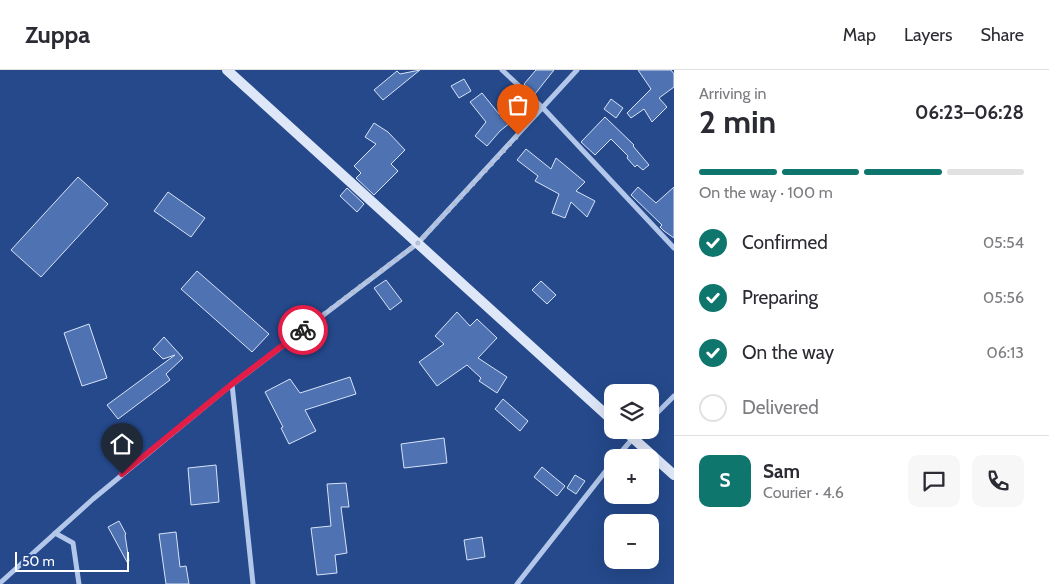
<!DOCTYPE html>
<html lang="en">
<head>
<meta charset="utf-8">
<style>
  body { margin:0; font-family:Cabin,sans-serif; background:#f7f7f7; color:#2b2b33; height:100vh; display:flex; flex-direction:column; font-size:19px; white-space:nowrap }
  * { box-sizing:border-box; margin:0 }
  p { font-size:16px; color:#7c7c81 }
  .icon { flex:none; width:28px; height:28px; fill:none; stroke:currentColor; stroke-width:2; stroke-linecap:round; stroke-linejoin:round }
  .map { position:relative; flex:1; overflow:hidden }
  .panel { display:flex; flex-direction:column; background:#fff; width:375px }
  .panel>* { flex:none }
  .tools { position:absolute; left:604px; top:314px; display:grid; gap:10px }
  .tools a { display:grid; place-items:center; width:55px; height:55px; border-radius:10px; background:#fff; box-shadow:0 5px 20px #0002; font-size:25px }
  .scale { position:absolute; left:15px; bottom:12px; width:114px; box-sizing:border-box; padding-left:5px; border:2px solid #fff; border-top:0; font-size:14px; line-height:18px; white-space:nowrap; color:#fff; -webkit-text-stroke:4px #25498b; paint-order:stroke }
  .pin { position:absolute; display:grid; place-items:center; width:42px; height:42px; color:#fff; margin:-51px -21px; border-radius:50% 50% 50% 0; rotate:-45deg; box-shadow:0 0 5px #0007 }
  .pin .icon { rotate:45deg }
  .courier { position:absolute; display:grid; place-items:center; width:50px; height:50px; margin:-25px; border:4px solid #e11d48; border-radius:50%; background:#fff; color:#222; box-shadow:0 1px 6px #0007 }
  .summary em { font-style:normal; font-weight:800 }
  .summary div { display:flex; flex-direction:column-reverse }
  .summary { display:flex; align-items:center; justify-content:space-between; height:85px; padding:0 25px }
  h1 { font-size:32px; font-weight:800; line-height:38px }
  .bar { display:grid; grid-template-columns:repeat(4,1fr); gap:8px 5px; align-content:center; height:60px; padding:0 25px }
  .bar i { height:6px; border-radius:4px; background:#e1e1e2 }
  .bar .on { background:#0f766e }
  .bar p { grid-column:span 4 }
  .line { display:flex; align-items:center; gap:12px; padding:0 25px; border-top:1px solid #e1e1e2 }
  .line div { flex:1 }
  .round { display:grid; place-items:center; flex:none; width:52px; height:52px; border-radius:10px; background:#f7f7f7 }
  ol { padding:0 25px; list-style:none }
  li { display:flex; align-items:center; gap:15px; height:55px }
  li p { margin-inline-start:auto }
  li .icon { padding:5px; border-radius:50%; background:#0f766e; color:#fff; stroke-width:4 }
  li:last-child { color:#7c7c81 }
  li i { width:28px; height:28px; border:2px solid #e1e1e2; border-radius:50% }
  header { display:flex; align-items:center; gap:30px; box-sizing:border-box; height:70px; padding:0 25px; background:#fff; border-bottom:1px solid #e1e1e2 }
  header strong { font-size:24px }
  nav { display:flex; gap:28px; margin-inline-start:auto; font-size:18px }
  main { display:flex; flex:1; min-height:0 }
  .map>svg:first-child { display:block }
  .building { fill:#4e72b2; stroke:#d8e3f8 }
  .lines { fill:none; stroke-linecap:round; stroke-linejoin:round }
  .minor { stroke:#b3c7ea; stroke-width:5 }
  .secondary { stroke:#dee7f8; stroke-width:10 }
  .done { stroke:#b3bfd6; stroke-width:5; stroke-dasharray:0 9 }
  .route { stroke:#e11d48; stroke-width:6 }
</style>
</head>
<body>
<header>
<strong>Zuppa</strong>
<nav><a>Map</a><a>Layers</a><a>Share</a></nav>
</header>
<main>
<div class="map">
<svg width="674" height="514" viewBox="0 0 674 514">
  <rect width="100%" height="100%" fill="#25498b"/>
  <path class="building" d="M420,0L383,30L374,20L397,1L400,4Z
    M536,0H554L535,24L524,14Z
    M638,0H671L674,4V17L659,28L667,37L652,52L644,39L631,48L627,43L651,19Z
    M464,9L471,21L459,28L451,16Z
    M482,23L499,44L507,37L516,48L500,61L487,76L475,66L486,52L470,32Z
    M611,29L623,38L616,48L604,39Z
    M605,47L634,75L633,76L649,95L643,100L637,95L635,97L627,88L628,86L611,69L595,85L581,72Z
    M374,53L388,62L405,80L391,94L398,101L374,125L356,108L361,103L354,96L376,74L365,67Z
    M526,79L551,99L556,88L585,112L576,121L595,131L587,147L571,132L565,148L552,143L559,124L535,111L538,106L517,90Z
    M78,107L108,134L41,207L11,180Z
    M638,117L656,133L674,117V168L664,161L660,157L662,155L631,125Z
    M347,118L364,134L357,142L340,126Z
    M168,122L205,148L191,167L154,141Z
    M197,201L269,264L252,282L181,219Z
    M386,210L402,231L390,240L374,218Z
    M541,211L556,225L547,234L532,220Z
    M457,242L470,256L477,249L497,268L478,288L507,307L497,323L479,311L481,308L467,295L437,316L419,292L444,274L435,266Z
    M89,254L107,308L82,316L64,263Z
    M164,267L183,288L166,304L170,310L118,349L107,335L175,285L163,289L153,279Z
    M350,307L356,324L305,340L316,361L289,374L281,358L283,357L265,322L290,309L300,323Z
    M503,329L528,351L520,361L495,339Z
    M444,368L447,393L404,398L401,374Z
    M216,395L219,432L191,435L188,398Z
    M542,397L565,416L557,426L534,407Z
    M575,405L585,411L576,424L567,418Z
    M346,413L349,437H341L347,483L335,485L337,503L317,505L311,458L331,456L327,414Z
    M119,451L126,464L125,465L129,491L127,492L108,457Z
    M176,462L180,497L186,496L189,514H166L159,464Z
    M482,467L485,487L467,490L464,470Z"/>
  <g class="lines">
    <path class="minor" d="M502,0L543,38L674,178
      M232,314L253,514
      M650,350L674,326
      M616,388L640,360
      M55,463L73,473L79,514
      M0,513L93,429L225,320L418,173L577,0
      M517,514L612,393"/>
    <path class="secondary" d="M227,0L612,350
      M624,360L674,405"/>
  </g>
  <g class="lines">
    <path class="done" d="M303,260L418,173L518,65"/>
    <path class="route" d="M122,404L232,314L303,260"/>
  </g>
</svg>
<div class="tools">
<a><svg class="icon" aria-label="layers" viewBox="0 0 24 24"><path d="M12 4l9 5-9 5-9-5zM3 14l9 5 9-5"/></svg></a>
<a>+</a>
<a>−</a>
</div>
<div class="scale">50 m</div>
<div class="pin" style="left:518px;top:65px;background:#ea580c"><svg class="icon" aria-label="bag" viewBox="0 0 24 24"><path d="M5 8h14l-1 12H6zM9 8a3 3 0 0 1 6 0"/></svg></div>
<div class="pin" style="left:122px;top:404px;background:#1f2937"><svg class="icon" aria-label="home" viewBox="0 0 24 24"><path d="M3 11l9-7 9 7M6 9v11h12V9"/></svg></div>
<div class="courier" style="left:303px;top:260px"><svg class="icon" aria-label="bike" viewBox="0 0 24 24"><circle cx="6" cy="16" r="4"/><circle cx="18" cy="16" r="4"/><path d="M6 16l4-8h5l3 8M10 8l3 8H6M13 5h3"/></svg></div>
</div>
<section class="panel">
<div class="summary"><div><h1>2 min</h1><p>Arriving in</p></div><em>06:23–06:28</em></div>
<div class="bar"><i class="on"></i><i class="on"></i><i class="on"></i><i></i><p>On the way · 100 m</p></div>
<ol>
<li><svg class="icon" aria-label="check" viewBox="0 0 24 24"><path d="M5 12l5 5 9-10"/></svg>Confirmed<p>05:54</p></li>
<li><svg class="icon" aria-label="check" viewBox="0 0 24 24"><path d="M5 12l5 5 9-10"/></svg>Preparing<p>05:56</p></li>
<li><svg class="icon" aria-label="check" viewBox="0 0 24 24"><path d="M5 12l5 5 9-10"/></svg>On the way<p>06:13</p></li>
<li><i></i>Delivered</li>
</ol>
<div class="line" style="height:90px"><b class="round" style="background:#0f766e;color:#fff">S</b><div><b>Sam</b><p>Courier · 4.6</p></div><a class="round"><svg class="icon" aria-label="chat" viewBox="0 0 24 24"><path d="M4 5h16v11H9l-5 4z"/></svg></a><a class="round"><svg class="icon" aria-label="phone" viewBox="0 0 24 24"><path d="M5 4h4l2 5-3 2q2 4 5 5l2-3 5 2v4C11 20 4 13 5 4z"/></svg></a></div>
</section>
</main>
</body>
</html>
